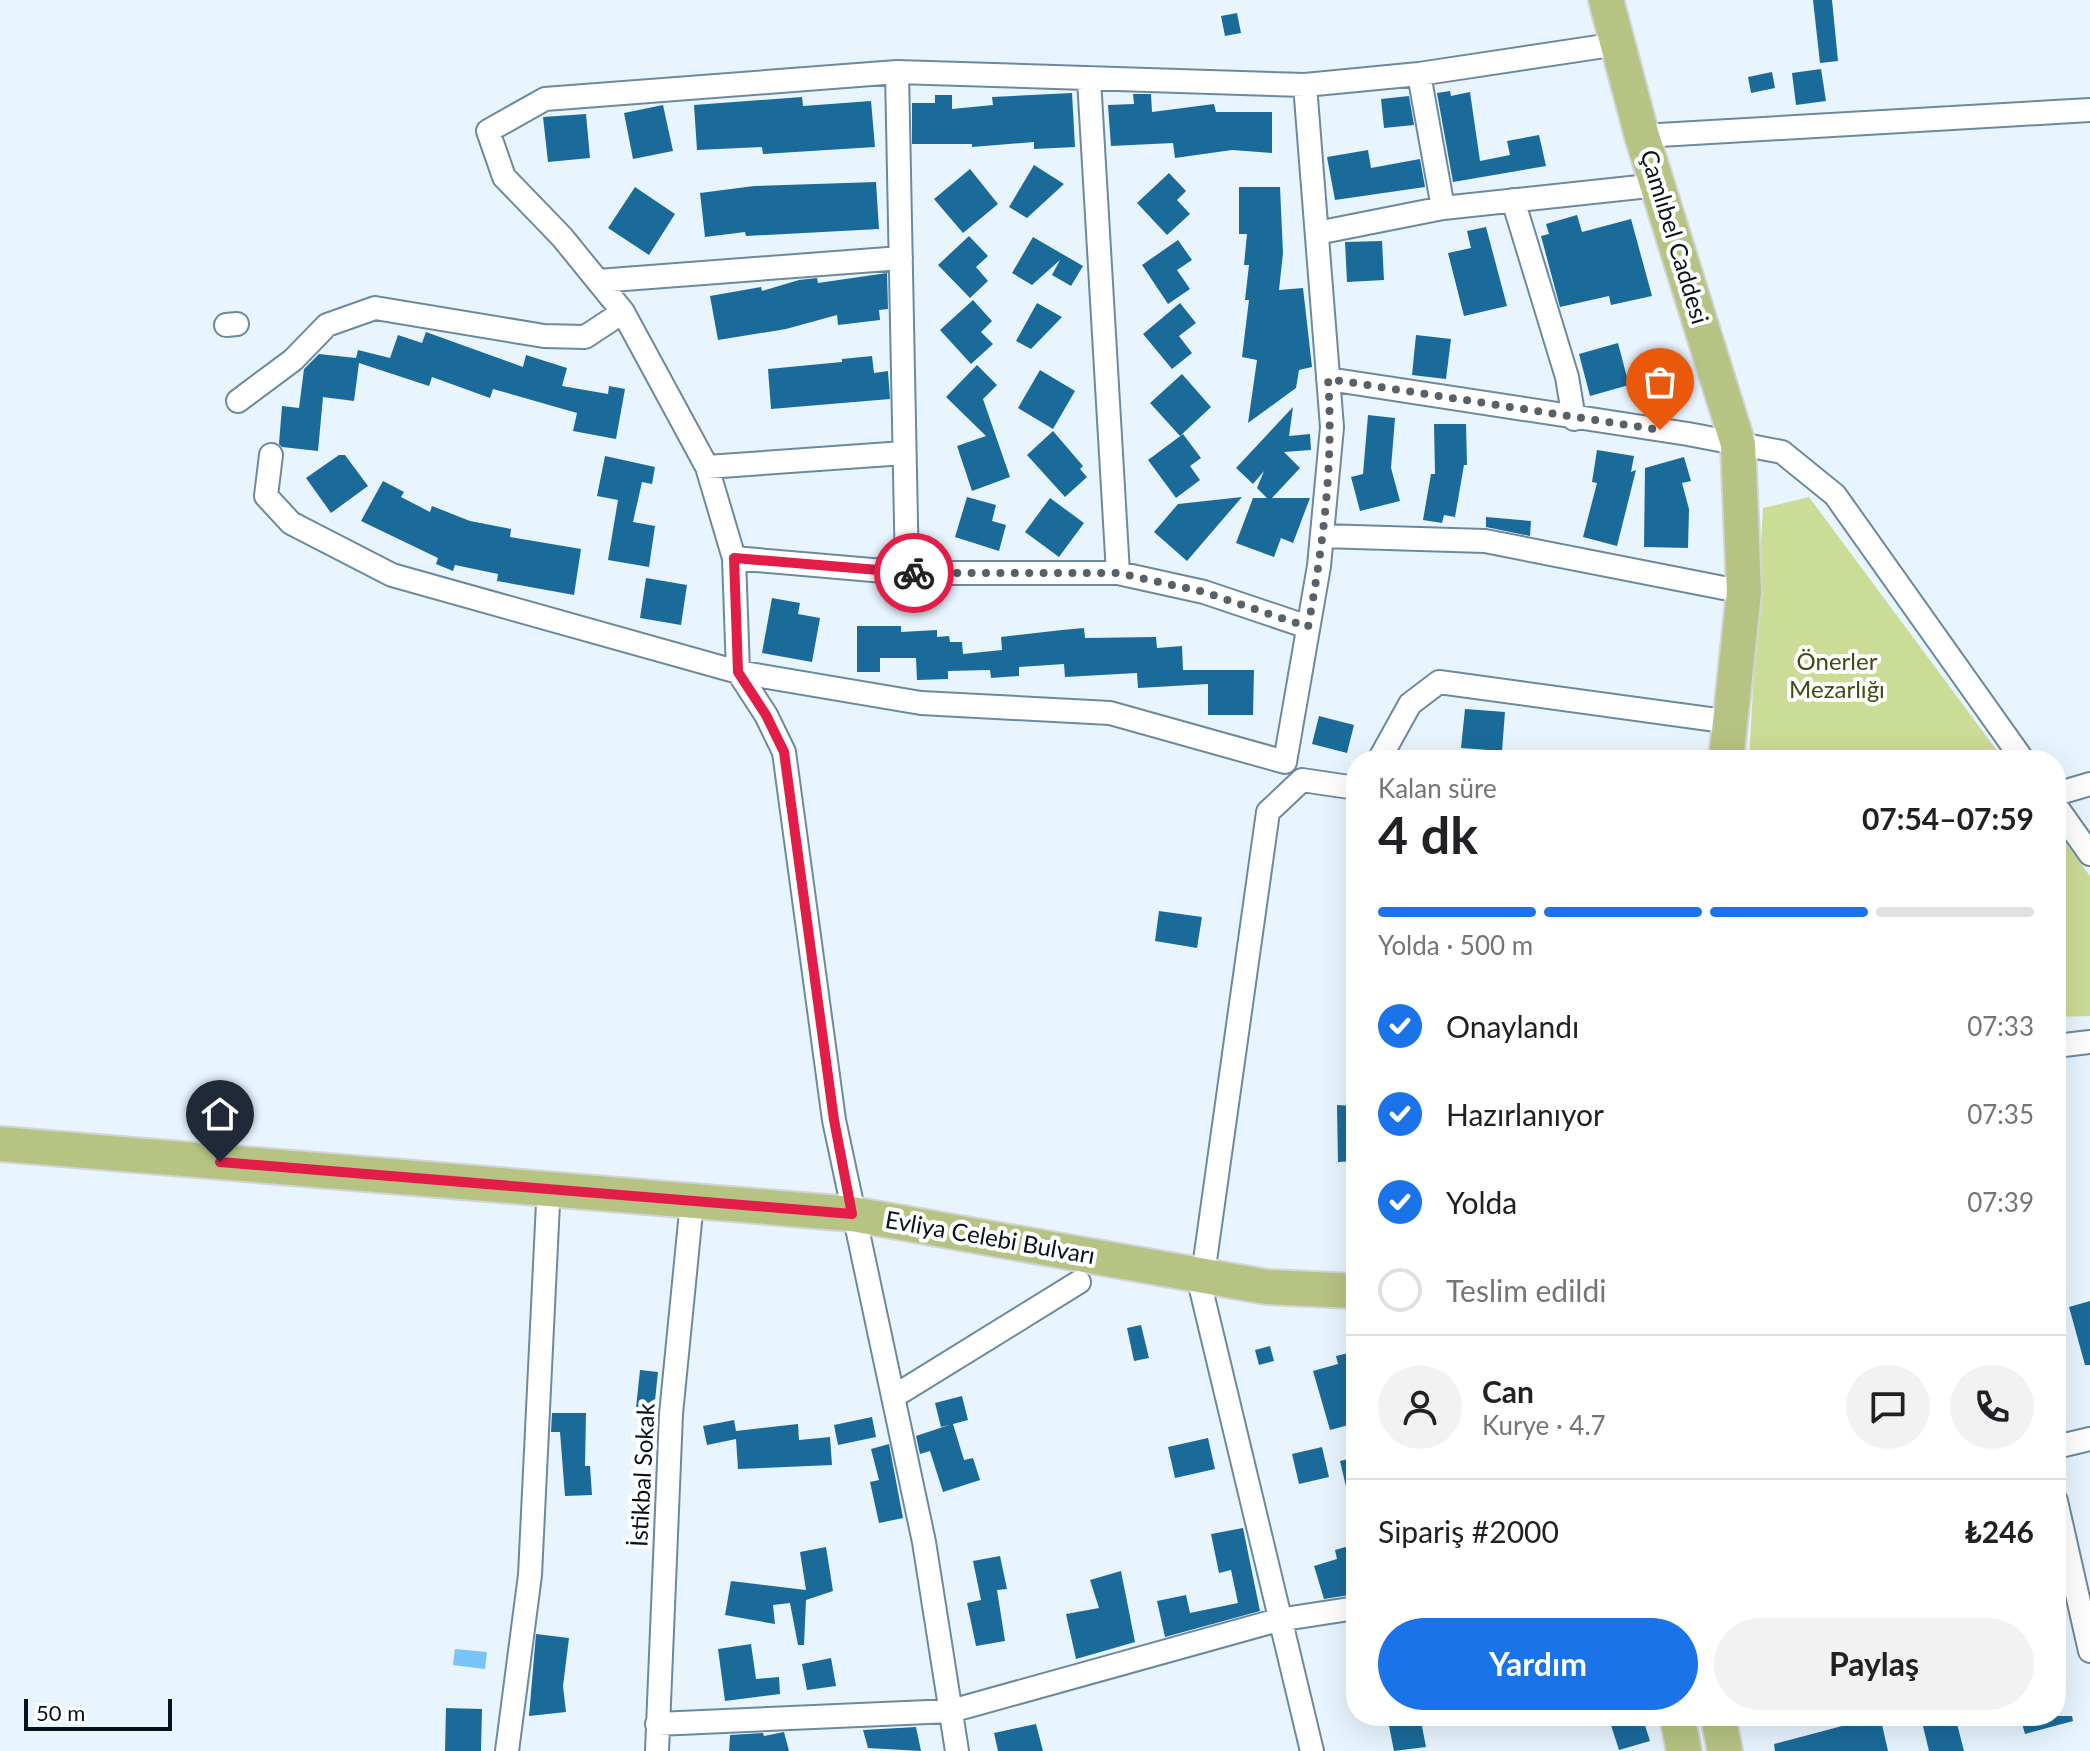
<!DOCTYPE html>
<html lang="tr">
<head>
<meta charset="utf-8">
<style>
  body { margin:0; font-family:Lato,sans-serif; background:#f2f2f2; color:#202124; height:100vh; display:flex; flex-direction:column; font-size:30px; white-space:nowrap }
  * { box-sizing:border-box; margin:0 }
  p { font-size:26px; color:#757577 }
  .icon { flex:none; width:44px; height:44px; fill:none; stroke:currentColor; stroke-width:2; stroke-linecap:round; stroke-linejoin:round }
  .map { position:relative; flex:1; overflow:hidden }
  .sheet { position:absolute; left:1346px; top:750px; width:720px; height:976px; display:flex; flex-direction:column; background:#fff; border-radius:32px; box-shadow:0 8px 32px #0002 }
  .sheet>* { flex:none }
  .scale { position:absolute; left:24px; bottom:20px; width:148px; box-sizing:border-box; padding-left:8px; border:4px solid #07121a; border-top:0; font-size:22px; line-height:28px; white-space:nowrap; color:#07121a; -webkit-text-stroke:6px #fff; paint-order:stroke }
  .pin { position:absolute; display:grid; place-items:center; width:68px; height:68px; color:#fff; margin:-82px -34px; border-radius:50% 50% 50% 0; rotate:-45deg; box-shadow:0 0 8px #0007 }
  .pin .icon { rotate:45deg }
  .courier { position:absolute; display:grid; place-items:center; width:80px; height:80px; margin:-40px; border:6px solid #e11d48; border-radius:50%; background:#fff; color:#222; box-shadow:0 2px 10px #0007 }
  .overview em { font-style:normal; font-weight:700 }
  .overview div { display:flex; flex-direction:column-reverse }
  .overview { display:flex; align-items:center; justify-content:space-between; height:136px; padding:0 32px }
  h1 { font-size:52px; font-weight:700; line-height:60px }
  .bar { display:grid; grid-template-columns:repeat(4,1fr); gap:12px 8px; align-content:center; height:96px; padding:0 32px }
  .bar i { height:10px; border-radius:6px; background:#e0e0e0 }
  .bar .current { background:#1a73e8 }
  .bar p { grid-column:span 4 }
  .line { display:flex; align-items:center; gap:20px; padding:0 32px; border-top:2px solid #e0e0e0 }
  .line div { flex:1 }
  .round { display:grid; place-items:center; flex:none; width:84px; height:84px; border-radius:42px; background:#f2f2f2 }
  ol { padding:0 32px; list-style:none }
  li { display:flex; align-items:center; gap:24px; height:88px }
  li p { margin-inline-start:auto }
  li .icon { padding:8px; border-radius:50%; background:#1a73e8; color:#fff; stroke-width:4 }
  li:last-child { color:#757577 }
  li i { width:44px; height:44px; border:4px solid #e0e0e0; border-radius:50% }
  .primary-button { display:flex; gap:16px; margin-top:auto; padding:16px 32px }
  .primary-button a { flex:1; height:92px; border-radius:48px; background:#1a73e8; color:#fff; font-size:32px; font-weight:700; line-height:92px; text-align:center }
  .primary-button a+a { background:#f2f2f2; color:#202124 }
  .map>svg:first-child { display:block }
  .green { fill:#cbdc97 }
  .water { fill:#78c3f7 }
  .building { fill:#1a6b9a }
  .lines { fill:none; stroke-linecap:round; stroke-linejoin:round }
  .minor-casing { stroke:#6c899f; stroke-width:26 }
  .primary-casing { stroke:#d2d4d6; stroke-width:38 }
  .minor { stroke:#fff; stroke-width:22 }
  .primary { stroke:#b7c383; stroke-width:34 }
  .done { stroke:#56616a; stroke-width:8; stroke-dasharray:0 14.4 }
  .route { stroke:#e11d48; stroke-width:10 }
  .labels { text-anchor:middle; stroke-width:8; stroke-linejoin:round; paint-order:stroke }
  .street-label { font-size:24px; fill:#07121a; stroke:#fff }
  .park-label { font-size:24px; fill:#414c11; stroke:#fff }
</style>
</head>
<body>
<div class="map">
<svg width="2090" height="1751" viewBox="0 0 2090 1751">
  <rect width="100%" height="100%" fill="#e8f5fe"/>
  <path class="green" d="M1809,497L2004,760H1749L1763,508Z
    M2056,830L2090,876V1016L2056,1017Z"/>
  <path class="water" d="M455,1649L487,1652L485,1669L453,1665Z"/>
  <path class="building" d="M1813,0H1832L1838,61L1820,63Z
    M1237,13L1241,33L1225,36L1221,16Z
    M1821,69L1826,101L1796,105L1792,73Z
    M1772,72L1775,88L1751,93L1748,77Z
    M1450,91L1451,96L1470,92L1480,161L1510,155L1507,141L1539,135L1546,166L1453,182L1437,93Z
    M1072,93L1075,147L1034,149V142L972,147V144H912V103H935V95H952V109L993,105L992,97Z
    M1133,94H1151L1152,112L1214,104L1216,112H1272V153L1232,150L1175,158L1173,143L1111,146L1108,105L1134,104Z
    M1409,96L1414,125L1384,128L1381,99Z
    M802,97L803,106L871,101L875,147L763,154L762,147L697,150L694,105Z
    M663,105L673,151L633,159L624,113Z
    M586,114L590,158L548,162L543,117Z
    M1368,150L1371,168L1420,159L1425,187L1335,200L1327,157Z
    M1034,165L1064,184L1027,218L1009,207Z
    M970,169L998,204L963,233L934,199Z
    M1169,173L1186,191L1177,200L1190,214L1167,235L1137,203Z
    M876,182L879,229L746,236L745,232L705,237L700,193L754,186Z
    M635,187L675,214L649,255L608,228Z
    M1239,187H1280L1283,253L1279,290L1303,288L1312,367L1299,370L1296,388L1248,423L1257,360L1242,357L1249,300H1245L1249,265H1244L1247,234H1239Z
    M1577,215L1582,232L1631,219L1652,296L1611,305L1609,296L1560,307L1541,236L1549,234L1546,224Z
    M1486,227L1507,306L1464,316L1448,253L1471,248L1467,231Z
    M969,236L988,256L976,267L988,281L970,298L938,265Z
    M1033,237L1083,266L1071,286L1052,275L1060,260L1032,285L1012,273Z
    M1178,240L1192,260L1177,270L1190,289L1168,304L1142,265Z
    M1382,241L1384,280L1347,282L1345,242Z
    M887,273L888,309L879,310L880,320L838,325L837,315L786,329L718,340L710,296L761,287L762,291L799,280L817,278L818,283Z
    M973,300L992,321L981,332L993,344L971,364L940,330Z
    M1037,303L1062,317L1031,349L1016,341Z
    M1180,303L1196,323L1179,336L1192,353L1172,369L1143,334Z
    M426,332L523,367L526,355L567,368L562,386L608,394L609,386L625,389L616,439L573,431L577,413L493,389L490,398L432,377L429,386L359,363L354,401L323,397L318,451L282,447L279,444L282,406L299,408L304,369L319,354L356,358L358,350L390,358L398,335L422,343Z
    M1416,335L1451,339L1446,379L1412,375Z
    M1618,343L1629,385L1590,396L1579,354Z
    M872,356L874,373L888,371L890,399L771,409L768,369L842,362V359Z
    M977,365L997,385L983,399L1010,477L972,491L957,446L986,436L946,397Z
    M1040,370L1075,391L1053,429L1018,408Z
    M1182,374L1211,407L1180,436L1150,403Z
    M1293,407L1289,436L1310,434L1311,450L1284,452L1300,468L1272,498H1310L1293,543L1281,538L1274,557L1236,543L1253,498H1267L1257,488L1264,471L1253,484L1236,468Z
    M1368,415L1395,418L1391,468L1400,501L1360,511L1351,477L1363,474Z
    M1434,424H1466L1467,465H1464L1455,517L1444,515L1442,523L1423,520L1431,474H1435Z
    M1053,431L1083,466L1080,469L1087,477L1065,497L1027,455Z
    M1183,434L1201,458L1190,466L1200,480L1176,498L1148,460Z
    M1597,450L1634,456L1631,472L1636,470L1617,546L1583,537L1597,483L1592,482Z
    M339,455H345L368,486L331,513L306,478Z
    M605,456L655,467L652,484L642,482L633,522L655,526L649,567L608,560L618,500L597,496Z
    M1684,457L1691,481L1682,483L1689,509L1688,548L1644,547L1645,468Z
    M383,481L404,492L401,497L430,512L432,506L470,521L511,529L510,537L581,549L574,595L497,581L498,574L455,565L453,571L436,564L438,558L361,521Z
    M967,497L996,505L992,521L1006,525L999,551L955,537Z
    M1242,497L1187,561L1154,532L1178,504Z
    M1050,498L1084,523L1059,557L1025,532Z
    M1486,517L1531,521L1530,536L1486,527Z
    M646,578L687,585L681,625L640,618Z
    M772,598L800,603L798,614L820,618L812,662L762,653Z
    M857,626H901V632L937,630V637L949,636L950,642H962L963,654L1002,650L1001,637L1062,630L1084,628L1085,638L1156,637L1157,648L1182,646L1183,670H1254L1253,715H1208V684L1138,688L1137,673L1065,677L1064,664L1019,667V676L991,678L990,670L948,671V679L917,680L916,658H880V672H857Z
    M1465,709L1505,712L1502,751L1461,748Z
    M1319,716L1354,725L1347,753L1312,744Z
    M1159,911L1202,917L1197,948L1155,941Z
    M1337,1105L1356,1106V1161L1338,1162Z
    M2090,1301V1365H2085L2069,1307Z
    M1141,1325L1149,1358L1134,1361L1127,1328Z
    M1270,1346L1274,1361L1259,1365L1255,1350Z
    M1353,1352L1356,1423L1330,1430L1313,1371L1338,1364L1336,1356Z
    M640,1370L658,1372L654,1410L636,1408Z
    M962,1396L968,1420L953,1424L964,1460L973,1458L980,1480L943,1492L930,1451L920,1454L916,1436L949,1425L941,1427L935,1403Z
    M552,1413H586L585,1466H590L592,1495L565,1496L560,1432H551Z
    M872,1417L876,1437L838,1445L834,1425Z
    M734,1420L736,1431L798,1424L799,1440L830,1437L832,1465L738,1469L736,1439L707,1445L703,1426Z
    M1208,1438L1215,1469L1175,1478L1168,1447Z
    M889,1444L903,1518L879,1523L870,1482L879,1480L871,1449Z
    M1322,1447L1329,1477L1299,1484L1292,1454Z
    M1356,1457V1504H1350L1340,1461Z
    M1243,1528L1260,1611L1165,1637L1157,1601L1186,1595L1190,1613L1238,1603L1231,1570L1219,1573L1211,1534Z
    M1356,1544V1594L1324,1599L1314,1566L1337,1559L1335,1550Z
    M826,1547L833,1591L806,1600L804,1645H798L790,1603L773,1605L775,1624L725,1615L731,1581L806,1590L800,1552Z
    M1000,1556L1007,1589L997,1590L1005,1641L976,1646L967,1603L981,1600L973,1561Z
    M1121,1571L1135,1642L1076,1659L1066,1614L1099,1608L1090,1580Z
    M536,1634L569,1638L563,1686L566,1712L529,1716Z
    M751,1644L756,1679L779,1677L780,1694L725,1701L718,1649Z
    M831,1658L836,1686L807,1690L802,1664Z
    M446,1708L482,1709L481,1751H445Z
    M1387,1716H1420L1426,1747L1394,1751Z
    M1608,1716H1642L1650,1741L1619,1750Z
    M1880,1716L1888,1751H1775L1774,1744Z
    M1945,1716H1955L1964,1751H1929L1922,1722Z
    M2020,1716H2072L2073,1721L2025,1734Z
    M1036,1724L1043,1751H998L994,1733Z
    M916,1727L921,1751L868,1748L863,1730Z
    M784,1732L789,1751H729L730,1735L763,1733L764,1736Z"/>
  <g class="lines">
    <defs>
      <path id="minor" d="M897,72L907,573
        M1419,74L1443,208L1658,185
        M1089,79L1118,573
        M1642,136L2090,110
        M1513,200L1567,377L1574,419
        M1317,233L1443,208
        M598,281L901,258
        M226,325L237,324
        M1328,379L1688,434L1782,452L1835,495L2023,760
        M238,401L293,360L327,325L375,308L544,336L585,337L623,312
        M271,455L266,496L291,523L392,575L738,672L921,703L1110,713L1285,762L1319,566L1332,427L1305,85
        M707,467L904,453
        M1322,536L1485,541L1744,592
        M734,558L907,573H1118L1204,592L1308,627
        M1379,760L1410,704L1439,682L1731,722
        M2056,794L2090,784
        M2056,806L2090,854
        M2056,1046L2090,1042
        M893,1397L1079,1282
        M2056,1447L2090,1439
        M2056,1501L2090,1651
        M657,1724L951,1711L1278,1620L1356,1608
        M507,1751L530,1575L548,1203
        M657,1751L671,1414L692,1202
        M957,1751L924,1542L834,1120L784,752L766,715L738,672L734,558L707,467L623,312L562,237L504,177L488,131L545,99L897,72L1305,85L1419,74L1618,44
        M1312,1751L1201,1289L1268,812L1302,780L1356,788"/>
      <path id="primary" d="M1606,0L1642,136L1738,444L1744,592L1726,760
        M0,1144L852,1214L1267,1287L1356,1291
        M1677,1716L1684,1751
        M1718,1716L1725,1751"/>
    </defs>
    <use href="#minor" class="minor-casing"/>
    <use href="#primary" class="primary-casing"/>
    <use href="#minor" class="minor"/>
    <use href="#primary" class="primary"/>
  </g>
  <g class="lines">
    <path class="done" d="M914,573H1118L1204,592L1308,627C1323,546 1334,462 1328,379L1660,430"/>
    <path class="route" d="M220,1162L852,1214L834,1120L784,752L766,715L738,672L734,558L914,573"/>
  </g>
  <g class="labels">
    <g class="street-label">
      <text transform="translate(1674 237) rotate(73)" y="8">Çamlıbel Caddesi</text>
      <text transform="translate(990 1238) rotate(10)" y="8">Evliya Celebi Bulvarı</text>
      <text transform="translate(643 1475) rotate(-87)" y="8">İstikbal Sokak</text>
    </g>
    <g class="park-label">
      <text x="1837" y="670">Önerler<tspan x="1837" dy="28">Mezarlığı</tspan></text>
    </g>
  </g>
</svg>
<div class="scale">50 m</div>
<div class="pin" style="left:1660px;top:430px;background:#ea580c"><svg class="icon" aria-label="bag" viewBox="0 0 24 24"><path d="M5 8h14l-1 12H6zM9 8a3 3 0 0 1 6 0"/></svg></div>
<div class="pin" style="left:220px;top:1162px;background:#1f2937"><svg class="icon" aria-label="home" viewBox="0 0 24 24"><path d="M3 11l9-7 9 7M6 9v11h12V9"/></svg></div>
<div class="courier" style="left:914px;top:573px"><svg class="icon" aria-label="bike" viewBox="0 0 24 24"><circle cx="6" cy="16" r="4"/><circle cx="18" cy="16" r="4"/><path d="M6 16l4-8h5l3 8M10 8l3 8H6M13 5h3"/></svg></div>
<section class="sheet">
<div class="overview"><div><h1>4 dk</h1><p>Kalan süre</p></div><em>07:54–07:59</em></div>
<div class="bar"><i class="current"></i><i class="current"></i><i class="current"></i><i></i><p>Yolda · 500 m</p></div>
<ol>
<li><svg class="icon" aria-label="check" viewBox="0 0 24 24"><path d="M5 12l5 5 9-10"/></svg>Onaylandı<p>07:33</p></li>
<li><svg class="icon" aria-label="check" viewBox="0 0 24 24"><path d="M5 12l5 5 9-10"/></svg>Hazırlanıyor<p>07:35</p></li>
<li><svg class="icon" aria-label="check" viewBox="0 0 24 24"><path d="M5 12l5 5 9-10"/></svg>Yolda<p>07:39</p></li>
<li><i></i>Teslim edildi</li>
</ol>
<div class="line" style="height:144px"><a class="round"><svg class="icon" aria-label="person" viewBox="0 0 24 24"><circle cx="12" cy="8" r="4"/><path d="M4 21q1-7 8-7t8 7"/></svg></a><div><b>Can</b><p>Kurye · 4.7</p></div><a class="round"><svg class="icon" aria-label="chat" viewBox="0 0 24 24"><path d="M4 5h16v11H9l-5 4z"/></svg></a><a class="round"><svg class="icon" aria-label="phone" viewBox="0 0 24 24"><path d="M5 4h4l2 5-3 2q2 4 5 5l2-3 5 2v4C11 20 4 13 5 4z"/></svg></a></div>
<div class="line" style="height:104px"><div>Sipariş #2000</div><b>₺246</b></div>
<div class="primary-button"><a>Yardım</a><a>Paylaş</a></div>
</section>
</div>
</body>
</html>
